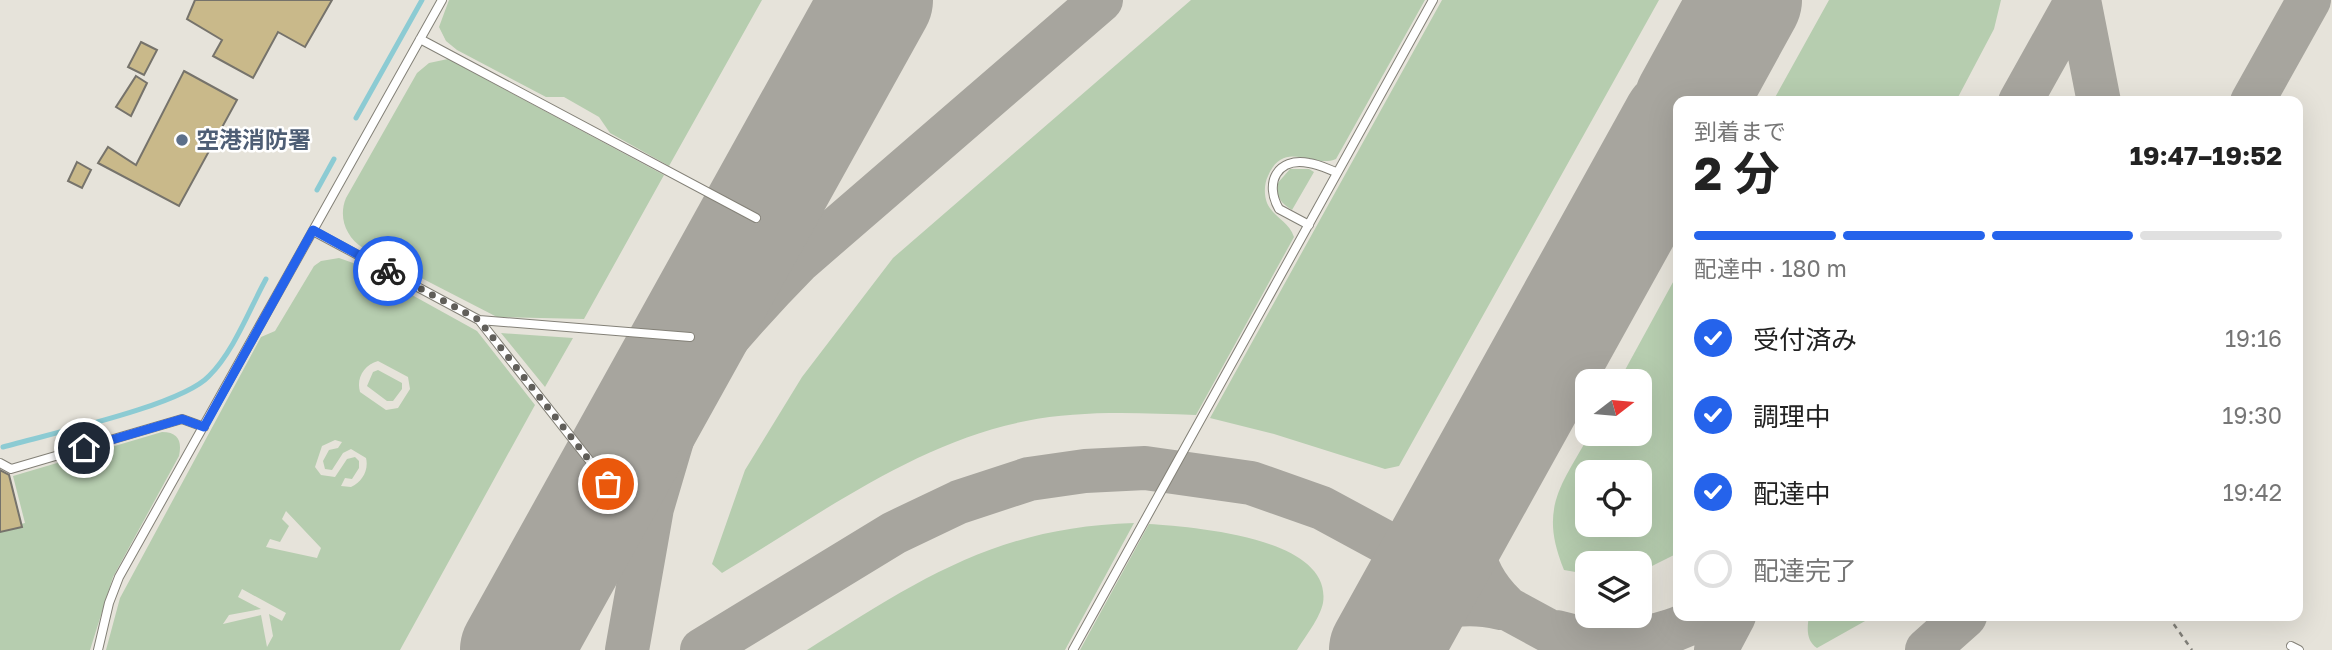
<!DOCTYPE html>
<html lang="ja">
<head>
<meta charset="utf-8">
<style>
  body { margin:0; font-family:"Golos Text","Noto Sans JP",sans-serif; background:#f2f2f2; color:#222; height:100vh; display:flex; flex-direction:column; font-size:26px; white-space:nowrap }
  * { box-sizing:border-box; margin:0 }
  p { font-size:23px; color:#767676 }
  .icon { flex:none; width:38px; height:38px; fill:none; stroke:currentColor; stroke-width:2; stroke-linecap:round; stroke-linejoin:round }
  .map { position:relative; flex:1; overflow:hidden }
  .side { position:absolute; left:1673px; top:96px; width:630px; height:525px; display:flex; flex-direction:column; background:#fff; border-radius:14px; box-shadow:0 7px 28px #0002 }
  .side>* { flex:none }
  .needle { width:46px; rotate:74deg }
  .tools { position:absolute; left:1575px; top:369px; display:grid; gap:14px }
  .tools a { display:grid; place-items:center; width:77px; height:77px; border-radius:14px; background:#fff; box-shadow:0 7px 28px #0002; font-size:35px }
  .pin { position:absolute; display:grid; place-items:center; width:60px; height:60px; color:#fff; margin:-30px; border:4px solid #fff; border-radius:50%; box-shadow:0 2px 7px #0007 }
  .courier { position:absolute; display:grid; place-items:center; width:70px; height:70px; margin:-35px; border:5px solid #2563eb; border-radius:50%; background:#fff; color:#222; box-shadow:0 2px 9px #0007 }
  .summary em { font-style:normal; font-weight:700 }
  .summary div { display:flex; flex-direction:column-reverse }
  .summary { display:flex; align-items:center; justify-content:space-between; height:119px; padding:0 21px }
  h1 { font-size:46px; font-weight:700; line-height:52px }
  .bar { display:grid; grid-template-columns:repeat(4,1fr); gap:10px 7px; align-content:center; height:84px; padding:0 21px }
  .bar i { height:9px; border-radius:5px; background:#e0e0e0 }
  .bar .on { background:#2563eb }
  .bar p { grid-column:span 4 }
  ol { padding:0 21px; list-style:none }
  li { display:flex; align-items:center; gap:21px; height:77px }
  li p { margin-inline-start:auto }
  li .icon { padding:7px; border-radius:50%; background:#2563eb; color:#fff; stroke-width:4 }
  li:last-child { color:#767676 }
  li i { width:38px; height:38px; border:4px solid #e0e0e0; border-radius:50% }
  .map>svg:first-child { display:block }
  .green { fill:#b6cdaf; fill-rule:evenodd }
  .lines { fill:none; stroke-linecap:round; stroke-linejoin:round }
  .stream { stroke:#8ccbd3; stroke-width:5 }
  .taxiway { stroke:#a7a59e; stroke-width:44 }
  .runway { stroke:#a7a59e; stroke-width:112 }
  .building { fill:#c9b98a; stroke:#76736b; stroke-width:2 }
  .lane-casing { stroke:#838077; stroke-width:10 }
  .path { stroke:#817f78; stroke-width:2.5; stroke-dasharray:5 5; stroke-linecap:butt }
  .lane { stroke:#fff; stroke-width:8 }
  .done { stroke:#605e59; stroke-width:7; stroke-dasharray:0 12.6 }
  .route { stroke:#2563eb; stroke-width:9 }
  .service-dot { fill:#5c6f8a; stroke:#fff; stroke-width:2.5 }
  .labels { text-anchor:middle; stroke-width:5; stroke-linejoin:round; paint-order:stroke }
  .service-label { font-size:23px; font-weight:bold; fill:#4e5e75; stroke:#fff; text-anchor:start }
</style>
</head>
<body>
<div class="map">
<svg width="2332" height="650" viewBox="0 0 2332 650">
  <rect width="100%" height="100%" fill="#e6e3da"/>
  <path class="green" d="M449,0H762L669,166L610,133L599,117L564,97H546L457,50L446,41L439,27Z
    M1191,0H1425L1336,159C1313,169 1284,138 1268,176C1264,184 1264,195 1267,203C1274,218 1289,221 1294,237L1196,415C1139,413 1081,410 1026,421C914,443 818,516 722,573L712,564L745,470L802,377L893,258Z
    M1442,0H1659L1399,466L1385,469L1274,434L1210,418Z
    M1829,0H2001L1994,29L1956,101H1773Z
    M448,59L664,175L584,319L497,317L363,248C346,237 338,217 346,198L417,73L429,63Z
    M1290,169H1309L1314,172L1292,210C1281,203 1277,198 1276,185Z
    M339,258L356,264L477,331L535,405L400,650H106L120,598L261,337L275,331L314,266L321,261ZM378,361L408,377L410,389L398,408L386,410L360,392C356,378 364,365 378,361ZM335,440L342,442L338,448L329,450L323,461L325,469L332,470L343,453L351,449L366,458C369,470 362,482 351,487L341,486L345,478L352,479L359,468V461L355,457L347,459L335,477L321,475L315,467L322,446ZM286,511L321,548L317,558L266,547L270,539L280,542L289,526L282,519ZM242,589L286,613L282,621L269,614L273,636L267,647L261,615L223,624L229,615L261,609L238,597Z
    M1678,273V553L1640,572V564H1587V574L1564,570C1539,509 1560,487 1590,434H1640V382L1619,381ZM1587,472H1640V525H1587Z
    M501,333L573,338L545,387Z
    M378,370L402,383V389L393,401H387L367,386L373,372Z
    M162,432C179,432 182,442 179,456L113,577L90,650H0V529L25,523L13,476Z
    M1134,523L1065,650H807C919,580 996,527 1134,523Z
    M1149,524C1192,527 1333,537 1323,603C1320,618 1305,637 1297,650H1080Z
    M1809,616H1874L1817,648C1806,641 1807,628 1809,616Z"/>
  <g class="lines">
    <path class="stream" d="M356,118L422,0
      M317,190L334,159
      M3,447C48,434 181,406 209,376C234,351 249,310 266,279"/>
    <path class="taxiway" d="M2079,0L2099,102
      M2020,102L2077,0
      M2252,102L2309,0
      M703,347L782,170
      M1485,471C1465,521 1463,566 1505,606
      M565,561C636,450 706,355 799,261L1101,0
      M1556,632C1605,646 1660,642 1704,616
      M627,650L652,508L680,413
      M702,650L894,533L959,502L1029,479L1085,471L1145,468L1251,483L1322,508L1584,650
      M1386,650C1416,610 1452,597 1501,608
      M1716,650L1734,616
      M1927,650L1965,616"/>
    <path class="runway" d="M1690,102L1746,0
      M516,650L877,0
      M1385,650L1678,122"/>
  </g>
  <path class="building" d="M195,0H332L305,47L278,32L253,78L213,56L222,40L187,19Z
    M141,42L157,50L144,75L128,67Z
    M184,71L237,100L179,206L98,163L108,147L136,165Z
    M136,76L147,83L131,116L116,107Z
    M77,162L91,170L82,188L68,181Z
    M0,470L9,475L22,527L0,532Z"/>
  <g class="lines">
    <defs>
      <path id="lane" d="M420,39L756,218
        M1309,225L1279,209C1264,183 1277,157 1309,163C1318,164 1328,169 1336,172
        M313,231L479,320L690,337
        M479,320L608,484
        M0,463L11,469L182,419L204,427
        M2291,646L2299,650
        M98,650L109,603L119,577L442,0
        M1073,650L1433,0"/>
    </defs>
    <use href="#lane" class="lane-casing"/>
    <path class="path" d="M2168,616L2192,650"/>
    <use href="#lane" class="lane"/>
  </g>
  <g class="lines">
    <path class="done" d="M388,271L479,320L608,484"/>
    <path class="route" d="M84,448L182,419L204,427L313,230L388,271"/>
  </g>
  <circle class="service-dot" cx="182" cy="140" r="7"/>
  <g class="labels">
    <g class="service-label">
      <text x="196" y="148">空港消防署</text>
    </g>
  </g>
</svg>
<div class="tools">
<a><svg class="needle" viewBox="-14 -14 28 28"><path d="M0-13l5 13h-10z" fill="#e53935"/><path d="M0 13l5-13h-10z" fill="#767676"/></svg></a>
<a><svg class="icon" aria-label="locate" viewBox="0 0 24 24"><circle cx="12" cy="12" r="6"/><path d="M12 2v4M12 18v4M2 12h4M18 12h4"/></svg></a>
<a><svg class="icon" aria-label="layers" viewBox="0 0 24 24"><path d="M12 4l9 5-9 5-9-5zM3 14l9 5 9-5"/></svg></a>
</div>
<div class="pin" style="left:608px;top:484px;background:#ea580c"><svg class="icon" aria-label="bag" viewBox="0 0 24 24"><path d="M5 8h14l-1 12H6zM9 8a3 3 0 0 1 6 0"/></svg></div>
<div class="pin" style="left:84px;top:448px;background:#1f2937"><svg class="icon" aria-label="home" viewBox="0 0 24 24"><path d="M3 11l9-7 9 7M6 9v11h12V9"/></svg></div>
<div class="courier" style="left:388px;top:271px"><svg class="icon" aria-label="bike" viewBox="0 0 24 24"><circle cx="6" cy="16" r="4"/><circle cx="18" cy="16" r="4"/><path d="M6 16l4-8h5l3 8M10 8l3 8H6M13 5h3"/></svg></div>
<section class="side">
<div class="summary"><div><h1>2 分</h1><p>到着まで</p></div><em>19:47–19:52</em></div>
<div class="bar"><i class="on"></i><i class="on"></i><i class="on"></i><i></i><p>配達中 · 180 m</p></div>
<ol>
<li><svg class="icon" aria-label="check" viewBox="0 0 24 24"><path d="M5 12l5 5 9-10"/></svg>受付済み<p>19:16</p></li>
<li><svg class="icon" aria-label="check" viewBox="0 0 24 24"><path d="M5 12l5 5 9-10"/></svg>調理中<p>19:30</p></li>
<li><svg class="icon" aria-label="check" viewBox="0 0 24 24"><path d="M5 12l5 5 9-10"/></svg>配達中<p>19:42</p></li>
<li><i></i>配達完了</li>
</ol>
</section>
</div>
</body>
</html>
